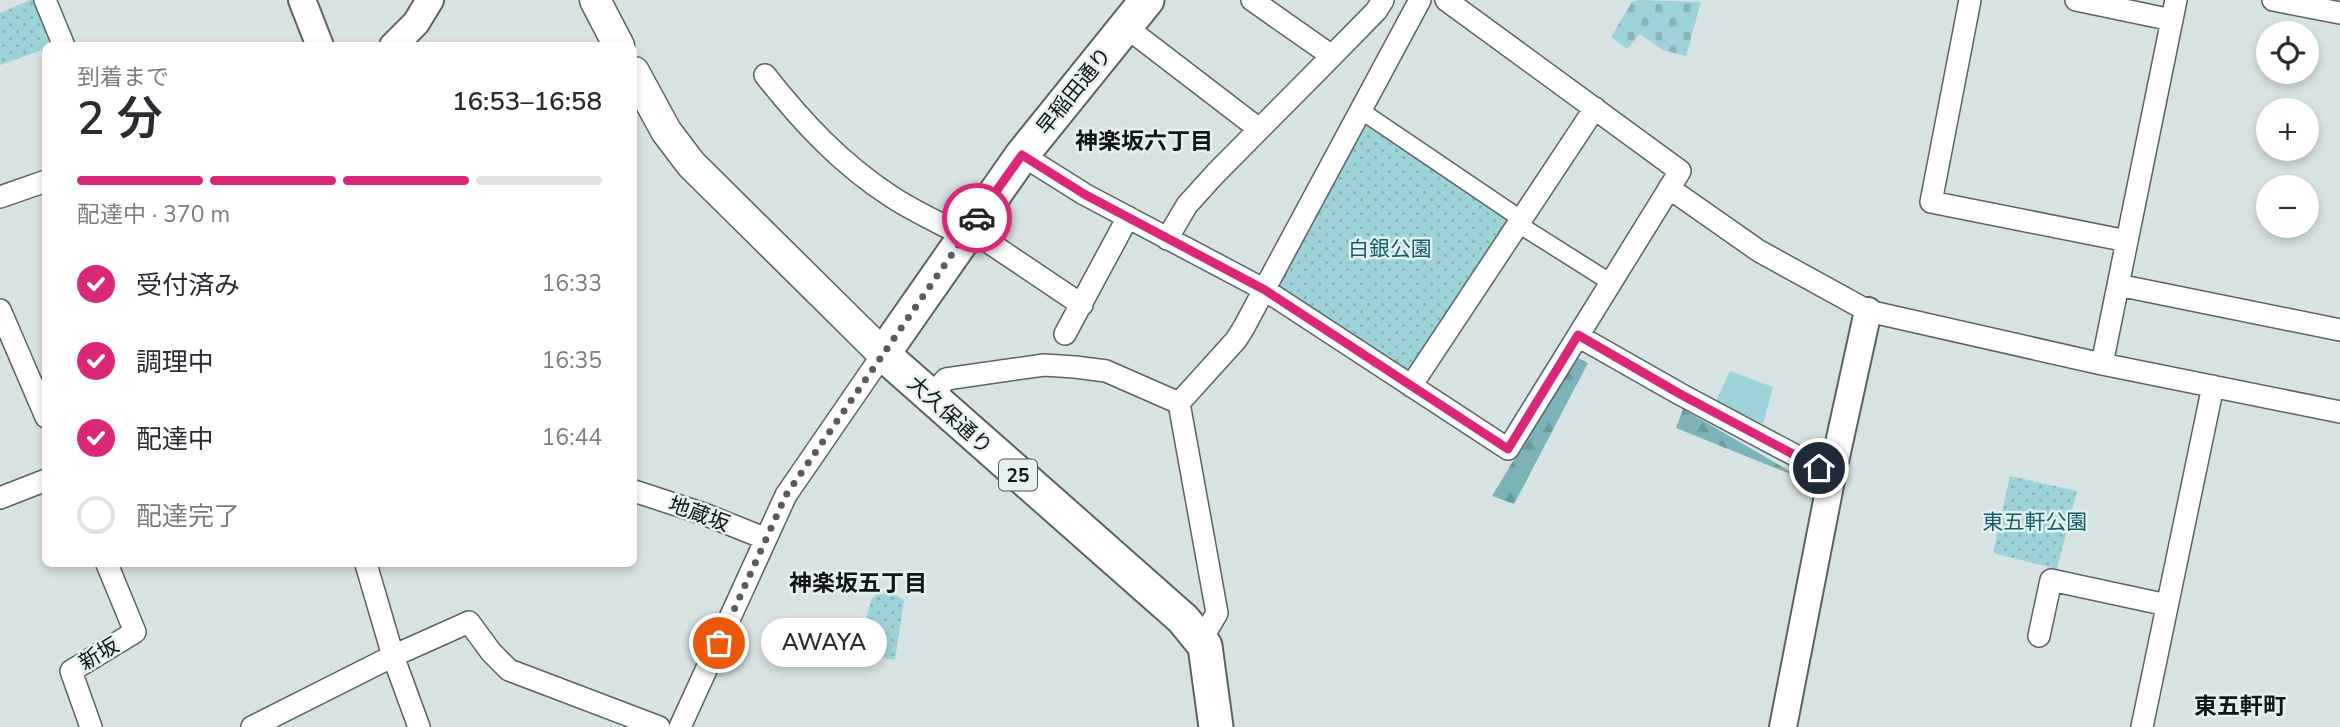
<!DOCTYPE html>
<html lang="ja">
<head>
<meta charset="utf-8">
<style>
  body { margin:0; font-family:"Nunito Sans","Noto Sans JP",sans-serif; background:#f2f2f3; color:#2b2b33; height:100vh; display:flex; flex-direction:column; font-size:26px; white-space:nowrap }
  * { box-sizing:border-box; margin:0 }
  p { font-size:23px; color:#7c7c81 }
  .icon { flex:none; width:38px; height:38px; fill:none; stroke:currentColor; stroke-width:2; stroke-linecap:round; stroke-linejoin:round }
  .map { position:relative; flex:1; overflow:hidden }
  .side { position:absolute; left:42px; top:42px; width:595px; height:525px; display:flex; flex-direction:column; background:#fff; border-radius:10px; box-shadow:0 4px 10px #0003 }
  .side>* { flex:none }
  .tools { position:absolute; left:2256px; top:21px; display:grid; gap:14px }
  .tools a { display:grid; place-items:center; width:63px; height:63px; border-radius:50%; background:#fff; box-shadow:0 4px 10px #0003; font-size:35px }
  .pin { position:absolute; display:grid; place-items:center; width:60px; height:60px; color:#fff; margin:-30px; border:4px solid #fff; border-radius:50%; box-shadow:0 2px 7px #0007 }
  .courier { position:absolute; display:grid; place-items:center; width:70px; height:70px; margin:-35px; border:5px solid #db2777; border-radius:50%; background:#fff; color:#222; box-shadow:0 2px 9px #0007 }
  .bubble { position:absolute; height:49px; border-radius:24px; background:#fff; box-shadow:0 4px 10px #0003; font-size:23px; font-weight:600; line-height:49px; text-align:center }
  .overview em { font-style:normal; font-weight:600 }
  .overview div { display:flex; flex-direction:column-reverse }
  .overview { display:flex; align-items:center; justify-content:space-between; height:119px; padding:0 35px }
  h1 { font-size:46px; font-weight:600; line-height:52px }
  .bar { display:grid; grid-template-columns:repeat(4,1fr); gap:10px 7px; align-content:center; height:84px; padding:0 35px }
  .bar i { height:9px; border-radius:5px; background:#e1e1e2 }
  .bar .selected { background:#db2777 }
  .bar p { grid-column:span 4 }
  ol { padding:0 35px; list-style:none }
  li { display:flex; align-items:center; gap:21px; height:77px }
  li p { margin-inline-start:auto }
  li .icon { padding:7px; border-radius:50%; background:#db2777; color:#fff; stroke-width:4 }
  li:last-child { color:#7c7c81 }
  li i { width:38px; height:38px; border:4px solid #e1e1e2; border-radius:50% }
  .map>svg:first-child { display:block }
  .grass { fill:#9cd2d8 }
  .forest { fill:url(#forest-firs) }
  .cemetery { fill:url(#cemetery-stones) }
  .park { fill:url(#park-dots) }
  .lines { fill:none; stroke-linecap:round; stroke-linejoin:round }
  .pedestrian-casing { stroke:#5a6364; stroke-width:19 }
  .minor-casing { stroke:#5a6364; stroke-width:24 }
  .tertiary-casing { stroke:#5a6364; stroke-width:30 }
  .secondary-casing { stroke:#5a6364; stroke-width:33 }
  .primary-casing { stroke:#5a6364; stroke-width:37 }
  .pedestrian { stroke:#fff; stroke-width:16 }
  .minor { stroke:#fff; stroke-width:21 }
  .tertiary { stroke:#fff; stroke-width:26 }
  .secondary { stroke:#fff; stroke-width:30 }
  .primary { stroke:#fff; stroke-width:33 }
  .done { stroke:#575d5e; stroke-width:7; stroke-dasharray:0 12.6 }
  .route { stroke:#db2777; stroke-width:9 }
  .labels { text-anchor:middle; stroke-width:5; stroke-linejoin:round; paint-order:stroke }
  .shield { fill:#e5f0f1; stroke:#515758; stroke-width:2 }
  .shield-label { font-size:19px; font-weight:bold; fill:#121616 }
  .street-label { font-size:21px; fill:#121616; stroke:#e5f0f1 }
  .park-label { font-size:21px; fill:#126067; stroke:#e5f0f1 }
  .neighbourhood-label { font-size:23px; font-weight:bold; fill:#121616; stroke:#e5f0f1 }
</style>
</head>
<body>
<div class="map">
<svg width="2340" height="727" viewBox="0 0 2340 727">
  <defs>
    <pattern id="forest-firs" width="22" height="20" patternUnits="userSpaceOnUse" patternTransform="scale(1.75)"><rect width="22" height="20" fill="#7bb3b8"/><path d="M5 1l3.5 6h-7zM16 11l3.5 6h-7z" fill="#69999d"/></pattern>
    <pattern id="cemetery-stones" width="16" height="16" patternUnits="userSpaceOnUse" patternTransform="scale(1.75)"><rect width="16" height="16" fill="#9cd2d8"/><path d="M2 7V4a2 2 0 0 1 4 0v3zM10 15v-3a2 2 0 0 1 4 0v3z" fill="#85b4b9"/></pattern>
    <pattern id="park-dots" width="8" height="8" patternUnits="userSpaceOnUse" patternTransform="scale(1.75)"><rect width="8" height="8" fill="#9cd2d8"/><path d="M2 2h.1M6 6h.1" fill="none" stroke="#85b4b9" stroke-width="1.8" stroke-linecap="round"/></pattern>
  </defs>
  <rect width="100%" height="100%" fill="#d7e2e3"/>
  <path class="grass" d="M1730,371L1773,387L1763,424L1716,401Z"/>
  <path class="forest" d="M1576,357L1588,363L1514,504L1492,496Z
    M1683,409L1805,480L1676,428Z"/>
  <path class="cemetery" d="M1639,0L1701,2L1686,56L1663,50L1640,34L1627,49L1611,37L1632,2Z"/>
  <path class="park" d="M30,0H37L54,45L46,46L45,49L0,65V13Z
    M1362,120L1511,222L1409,374L1272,285Z
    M2010,476L2077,491L2057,569L1993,553Z
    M879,593L897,596L904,600L895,660L869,655L874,632L870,631L865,622L872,598Z"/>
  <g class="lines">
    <defs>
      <path id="pedestrian" d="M1360,110L1521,219
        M1518,224L1610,282"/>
      <path id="minor" d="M45,0L64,46
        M1252,0L1332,56
        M1970,0L1931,202L2127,241
        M2076,0L2172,20
        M2273,0L2340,13
        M1126,27L1259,129
        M765,75C802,122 841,164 892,197C915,212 940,223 964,236
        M1022,155L1084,194L1265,290L1508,449L1680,171L1446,0
        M1669,188L1759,251L1868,311L2102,364L2340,412
        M0,197L46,181
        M969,229L1082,305
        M1167,239L1187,205L1216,173L1332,56L1376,11L1383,0
        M2118,285L2340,330
        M0,310L46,417
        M1065,334L1128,217
        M1578,336L1680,394L1832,475
        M2102,364L2176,0
        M1411,386L1595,108
        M930,397L946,379L1044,365L1075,367L1106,371L1179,403
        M1179,403L1236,340L1243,329L1420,0
        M1179,403L1217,613L1202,639
        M634,491L704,514L764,538
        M0,498L46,480
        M366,564L393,656L419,727
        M2039,636L2051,580L2167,605
        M91,727L71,671L135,632L107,564
        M252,727L393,656L469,622L491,652L509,670L659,727
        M680,727L786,495L883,354
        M2142,727L2213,386"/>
      <path id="tertiary" d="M302,0L320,46
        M393,46L416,23L430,0
        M1783,727L1832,475L1868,311"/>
      <path id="secondary" d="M595,0L619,46
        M634,72L666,131L691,164L883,354"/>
      <path id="primary" d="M1147,0L1022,155L883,354L1183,619L1205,646L1216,727"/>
    </defs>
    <use href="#pedestrian" class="pedestrian-casing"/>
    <use href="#minor" class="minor-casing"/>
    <use href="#tertiary" class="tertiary-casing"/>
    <use href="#secondary" class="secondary-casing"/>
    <use href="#primary" class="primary-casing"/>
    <use href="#pedestrian" class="pedestrian"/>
    <use href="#minor" class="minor"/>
    <use href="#tertiary" class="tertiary"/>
    <use href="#secondary" class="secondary"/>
    <use href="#primary" class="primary"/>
  </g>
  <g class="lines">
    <path class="done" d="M719,643L786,495L977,218"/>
    <path class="route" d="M977,218L1022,155L1084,194L1265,290L1508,449L1578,335L1680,394L1819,468"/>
  </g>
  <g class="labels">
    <rect class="shield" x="999" y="459.5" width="38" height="31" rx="5"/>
    <g class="shield-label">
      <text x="1018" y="482">25</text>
    </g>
    <g class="street-label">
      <text transform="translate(1074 91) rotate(-51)" y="7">早稲田通り</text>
      <text transform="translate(950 415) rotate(42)" y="7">大久保通り</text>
      <text transform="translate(699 514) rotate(20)" y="7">地蔵坂</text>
      <text transform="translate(99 654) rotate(-31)" y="7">新坂</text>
    </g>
    <g class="park-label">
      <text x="1390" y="256">白銀公園</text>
      <text x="2035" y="529">東五軒公園</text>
    </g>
    <g class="neighbourhood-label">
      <text x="1144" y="149">神楽坂六丁目</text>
      <text x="858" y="591">神楽坂五丁目</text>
      <text x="2240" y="714">東五軒町</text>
    </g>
  </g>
</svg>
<div class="tools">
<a><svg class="icon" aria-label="locate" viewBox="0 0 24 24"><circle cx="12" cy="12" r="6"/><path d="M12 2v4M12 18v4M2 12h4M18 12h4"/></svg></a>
<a>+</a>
<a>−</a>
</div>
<div class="pin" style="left:719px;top:643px;background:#ea580c"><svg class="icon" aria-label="bag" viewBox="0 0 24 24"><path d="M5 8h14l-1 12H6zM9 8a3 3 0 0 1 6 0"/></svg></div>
<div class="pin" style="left:1819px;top:468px;background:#1f2937"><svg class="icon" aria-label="home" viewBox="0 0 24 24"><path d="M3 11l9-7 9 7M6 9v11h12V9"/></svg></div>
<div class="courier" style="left:977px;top:218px"><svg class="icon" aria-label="car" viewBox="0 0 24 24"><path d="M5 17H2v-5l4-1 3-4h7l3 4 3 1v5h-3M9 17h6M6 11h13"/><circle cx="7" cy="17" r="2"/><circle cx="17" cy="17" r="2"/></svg></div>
<div class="bubble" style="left:761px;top:618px;width:126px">AWAYA</div>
<section class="side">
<div class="overview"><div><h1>2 分</h1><p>到着まで</p></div><em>16:53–16:58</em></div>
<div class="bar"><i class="selected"></i><i class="selected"></i><i class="selected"></i><i></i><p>配達中 · 370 m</p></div>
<ol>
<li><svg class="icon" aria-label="check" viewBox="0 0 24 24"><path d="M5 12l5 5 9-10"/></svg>受付済み<p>16:33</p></li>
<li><svg class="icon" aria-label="check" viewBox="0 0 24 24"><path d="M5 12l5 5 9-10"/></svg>調理中<p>16:35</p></li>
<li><svg class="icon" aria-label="check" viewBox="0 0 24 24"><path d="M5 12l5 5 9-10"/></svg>配達中<p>16:44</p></li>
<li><i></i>配達完了</li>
</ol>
</section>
</div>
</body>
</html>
